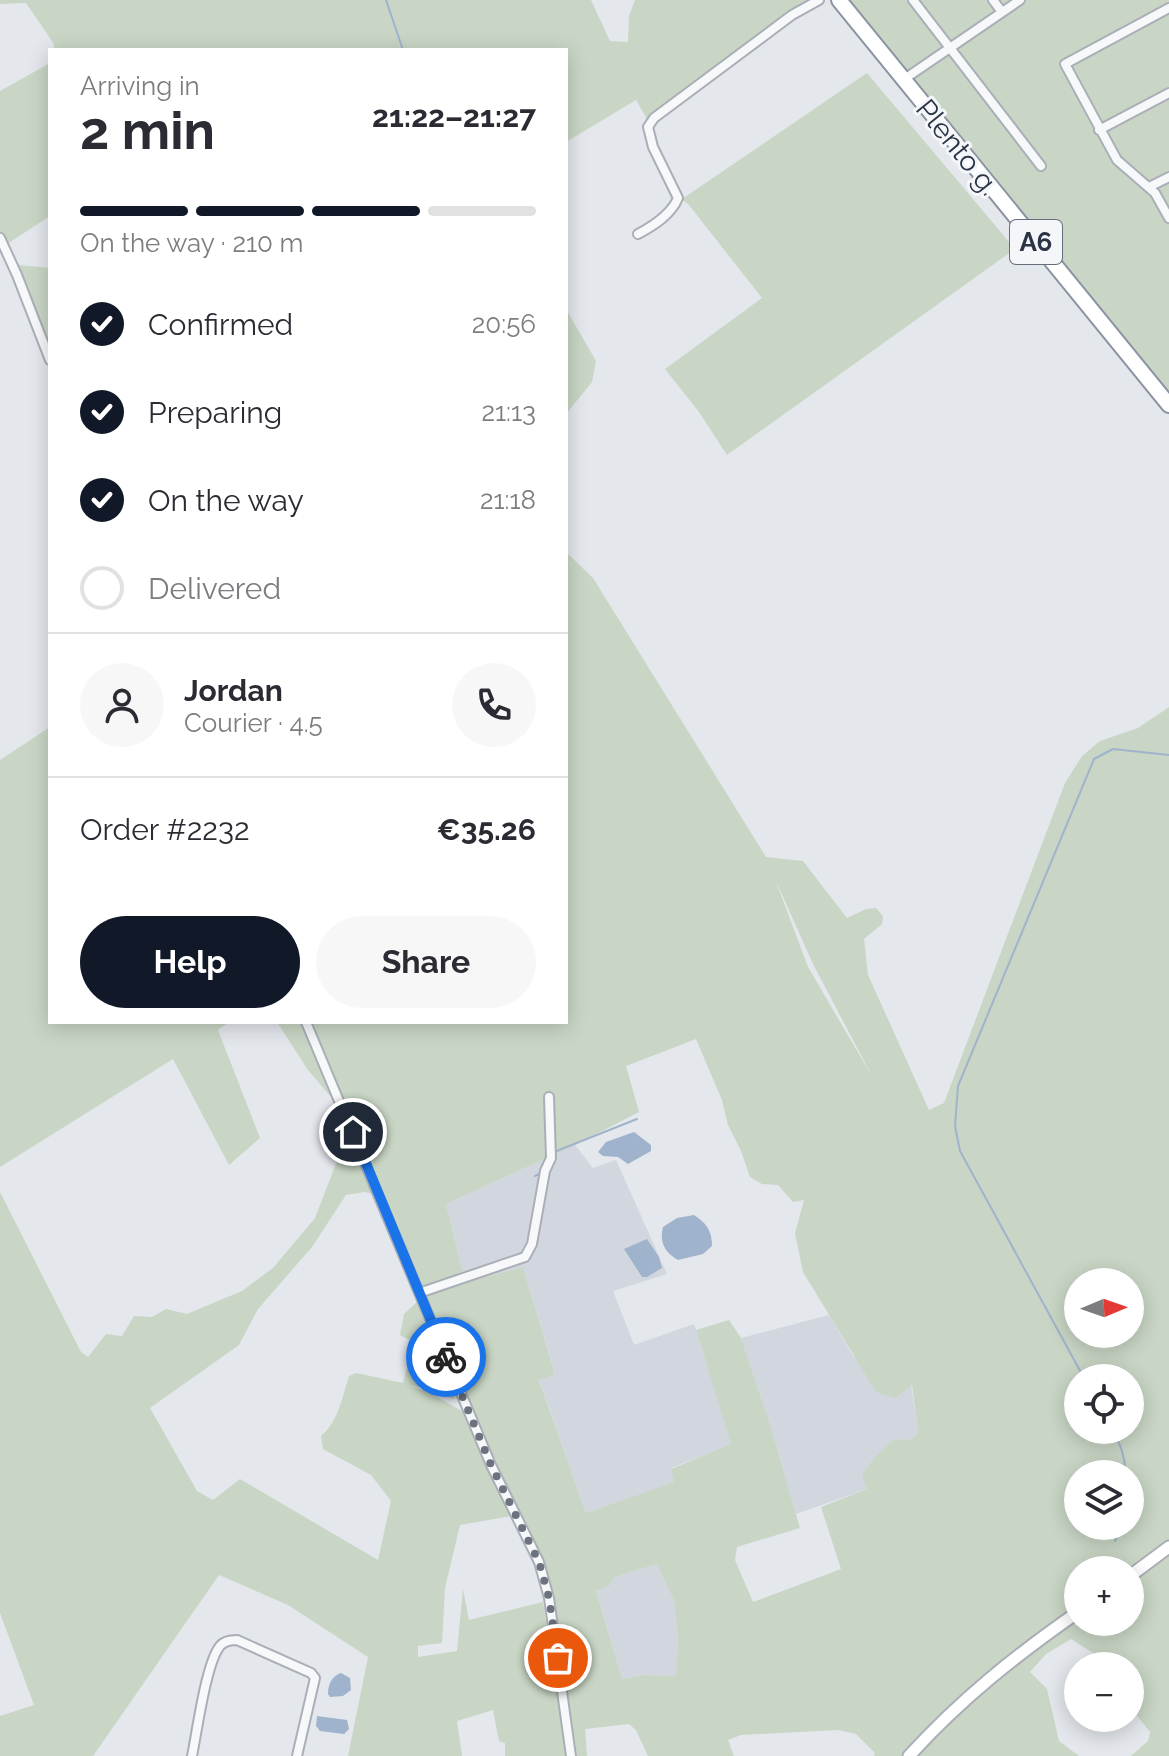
<!DOCTYPE html>
<html lang="en">
<head>
<meta charset="utf-8">
<style>
  body { margin:0; font-family:Raleway,sans-serif; background:#f7f7f7; color:#2b2b33; height:100vh; display:flex; flex-direction:column; font-size:30px; white-space:nowrap }
  * { box-sizing:border-box; margin:0 }
  p { font-size:26px; color:#7c7c81 }
  .icon { flex:none; width:44px; height:44px; fill:none; stroke:currentColor; stroke-width:2; stroke-linecap:round; stroke-linejoin:round }
  .map { position:relative; flex:1; overflow:hidden }
  .details { position:absolute; left:48px; top:48px; width:520px; height:976px; display:flex; flex-direction:column; background:#fff; border-radius:0px; box-shadow:0 4px 20px #0003 }
  .details>* { flex:none }
  .needle { width:52px; rotate:88deg }
  .buttons { position:absolute; left:1064px; top:1268px; display:grid; gap:16px }
  .buttons a { display:grid; place-items:center; width:80px; height:80px; border-radius:50%; background:#fff; box-shadow:0 4px 20px #0003; font-size:40px }
  .pin { position:absolute; display:grid; place-items:center; width:68px; height:68px; color:#fff; margin:-34px; border:4px solid #fff; border-radius:50%; box-shadow:0 2px 8px #0007 }
  .courier { position:absolute; display:grid; place-items:center; width:80px; height:80px; margin:-40px; border:6px solid #1a73e8; border-radius:50%; background:#fff; color:#222; box-shadow:0 2px 10px #0007 }
  .head em { font-style:normal; font-weight:700 }
  .head div { display:flex; flex-direction:column-reverse }
  .head { display:flex; align-items:center; justify-content:space-between; height:136px; padding:0 32px }
  h1 { font-size:52px; font-weight:700; line-height:60px }
  .bar { display:grid; grid-template-columns:repeat(4,1fr); gap:12px 8px; align-content:center; height:96px; padding:0 32px }
  .bar i { height:10px; border-radius:6px; background:#e1e1e2 }
  .bar .current { background:#111827 }
  .bar p { grid-column:span 4 }
  .line { display:flex; align-items:center; gap:20px; padding:0 32px; border-top:2px solid #e1e1e2 }
  .line div { flex:1 }
  .round { display:grid; place-items:center; flex:none; width:84px; height:84px; border-radius:42px; background:#f7f7f7 }
  ol { padding:0 32px; list-style:none }
  li { display:flex; align-items:center; gap:24px; height:88px }
  li p { margin-inline-start:auto }
  li .icon { padding:8px; border-radius:50%; background:#111827; color:#fff; stroke-width:4 }
  li:last-child { color:#7c7c81 }
  li i { width:44px; height:44px; border:4px solid #e1e1e2; border-radius:50% }
  .button { display:flex; gap:16px; margin-top:auto; padding:16px 32px }
  .button a { flex:1; height:92px; border-radius:48px; background:#111827; color:#fff; font-size:32px; font-weight:700; line-height:92px; text-align:center }
  .button a+a { background:#f7f7f7; color:#2b2b33 }
  .map>svg:first-child { display:block }
  .built { fill:#d2d6de }
  .green { fill:#c9d6c5; fill-rule:evenodd }
  .water { fill:#9fb4cc }
  .lines { fill:none; stroke-linecap:round; stroke-linejoin:round }
  .stream { stroke:#9fb4cc; stroke-width:2 }
  .minor-casing { stroke:#a9aeb7; stroke-width:12 }
  .secondary-casing { stroke:#a9aeb7; stroke-width:15 }
  .trunk-casing { stroke:#8b94a3; stroke-width:18 }
  .minor { stroke:#f7f8fa; stroke-width:8 }
  .secondary { stroke:#fff; stroke-width:11 }
  .trunk { stroke:#fff; stroke-width:14 }
  .done { stroke:#6c737f; stroke-width:8; stroke-dasharray:0 14.4 }
  .route { stroke:#1a73e8; stroke-width:10 }
  .labels { text-anchor:middle; stroke-width:6; stroke-linejoin:round; paint-order:stroke }
  .shield { fill:#f4f6f9; stroke:#676e7b; stroke-width:2 }
  .shield-label { font-size:26px; font-weight:bold; fill:#2b3445 }
  .street-label { font-size:28px; fill:#2b3445; stroke:#f4f6f9 }
</style>
</head>
<body>
<div class="map">
<svg width="1169" height="1756" viewBox="0 0 1169 1756">
  <rect width="100%" height="100%" fill="#e4e7ec"/>
  <path class="built" d="M575,1145L593,1168L616,1160L667,1274L613,1291L634,1345L694,1324L732,1444L671,1468L675,1482L586,1513L539,1379L555,1373L523,1267L465,1282L446,1204Z
    M829,1315L853,1356L911,1384L918,1434L909,1440L894,1439L876,1456L867,1489L796,1514L770,1424L741,1338Z
    M657,1564L674,1601L678,1638L676,1676L642,1675L622,1679L596,1589L609,1586L615,1577Z"/>
  <path class="green" d="M0,0H591L610,41L628,42L629,16L635,0H819L792,15L648,127L645,123L646,117L636,100L566,142V50H54V44L26,3L0,4Z
    M845,0H1169V396Z
    M50,63V216L7,244L0,231V91Z
    M867,73L1015,249L727,455L699,412L665,369L762,298L689,205L682,199Z
    M18,265L50,268V349Z
    M566,309L596,361L592,382L566,414Z
    M566,552L593,578L766,857L803,861L847,918L866,909L876,908L883,916L882,924L864,939L868,975L929,1110L944,1103L1065,783L1082,756L1100,741L1138,728L1169,707V1542L1130,1570H1078V1622H1130V1584L1169,1554V1756H1131L1148,1741L1150,1732L1134,1712L1130,1698V1666H1106L1101,1658L1071,1639L1046,1654L1030,1672L1047,1689L1059,1741L1079,1756H874L875,1753L856,1734L838,1730L741,1735L728,1740L734,1756H648L636,1730L629,1724L585,1729L587,1756H577L554,1599L542,1556L477,1422L312,1022H566ZM775,879L813,964L873,1078L808,967ZM696,1039L722,1100L728,1125L741,1151L750,1177L762,1184L778,1185L793,1202L804,1200L795,1233L803,1272L876,1392L895,1398L912,1385L918,1434L909,1440L894,1439L876,1456L862,1475L867,1489L821,1507L841,1569L753,1602L735,1560L737,1547L800,1528L770,1424L741,1338L729,1320L696,1330L731,1444L671,1469L674,1482L586,1513L539,1380L555,1374L523,1267L465,1282L446,1204L575,1145L639,1112L626,1066ZM1078,1282H1130V1334H1078ZM1078,1378H1130V1430H1078ZM1078,1474H1130V1526H1078ZM657,1564L674,1601L678,1638L676,1676L642,1675L622,1679L596,1590L609,1586L615,1577Z
    M50,727V1022H229L218,1030L260,1138L229,1165L173,1059L0,1167V760Z
    M277,1022H301L331,1097L308,1070Z
    M347,1135L373,1194L365,1192L346,1195L312,1247L258,1309L239,1345L150,1408L197,1491L213,1500L240,1479L378,1560L391,1501L371,1475L323,1449L321,1436C339,1421 342,1397 349,1376L356,1373L403,1383L413,1342L400,1335L404,1314L417,1302L456,1397L453,1399L425,1387L411,1386L428,1392L462,1411L483,1461L511,1516L460,1525L445,1588L442,1643L418,1646V1657L457,1651L463,1589L469,1620L543,1602L566,1756H505V1743L499,1741L493,1710L457,1721L462,1756H348L368,1657L288,1605L219,1575L93,1756H0V1716L34,1705L0,1613V1192L81,1352L88,1357L106,1334L122,1336L134,1316L152,1317L166,1309L187,1314L242,1291L273,1268L315,1218Z"/>
  <path class="water" d="M634,1132L651,1145V1151L628,1164L618,1157L603,1156L598,1152L606,1142Z
    M694,1215C706,1223 712,1230 712,1246L703,1254L678,1260C665,1253 659,1242 663,1227L677,1218Z
    M647,1239L659,1257L662,1268L647,1277H642L624,1249Z
    M341,1673L350,1678L351,1690L343,1696L330,1697L328,1694C328,1684 332,1676 341,1673Z
    M317,1716L347,1720L349,1729L344,1734L320,1731L316,1726Z"/>
  <g class="lines">
    <path class="stream" d="M386,0L403,50
      M554,1152L637,1119
      M535,1176L539,1174L547,1155
      M1084,1378L960,1151L955,1126L958,1086L1094,759L1113,749L1169,755
      M1113,1430C1120,1444 1126,1458 1125,1474
      M1115,1541L1122,1526"/>
    <defs>
      <path id="minor" d="M913,0L1041,166
        M993,0L1002,12
        M1169,8L1065,64L1117,160L1155,193L1169,218
        M903,80L1020,0
        M1099,130L1169,93
        M1149,187L1169,177
        M638,234C653,226 671,215 678,198L653,147L648,127L654,118L792,15L819,0
        M0,238L17,275L50,360
        M306,1022L491,1465L539,1562L549,1598L571,1756
        M419,1293L525,1257L532,1244L545,1171L551,1158L549,1097
        M192,1756C197,1732 206,1663 220,1646C224,1641 230,1640 237,1640L311,1673L315,1678L297,1756"/>
      <path id="secondary" d="M1130,1576L1169,1547
        M909,1756C961,1699 1015,1656 1078,1612"/>
      <path id="trunk" d="M839,0L1169,405"/>
    </defs>
    <use href="#minor" class="minor-casing"/>
    <use href="#secondary" class="secondary-casing"/>
    <use href="#trunk" class="trunk-casing"/>
    <use href="#minor" class="minor"/>
    <use href="#secondary" class="secondary"/>
    <use href="#trunk" class="trunk"/>
  </g>
  <g class="lines">
    <path class="done" d="M446,1357L491,1465L539,1562L549,1598L558,1658"/>
    <path class="route" d="M353,1132L446,1357"/>
  </g>
  <g class="labels">
    <rect class="shield" x="1010" y="220" width="52" height="44" rx="6"/>
    <g class="shield-label">
      <text x="1036" y="251">A6</text>
    </g>
    <g class="street-label">
      <text transform="translate(958 147) rotate(51)" y="10">Plento g.</text>
    </g>
  </g>
</svg>
<div class="buttons">
<a><svg class="needle" viewBox="-14 -14 28 28"><path d="M0-13l5 13h-10z" fill="#e53935"/><path d="M0 13l5-13h-10z" fill="#7c7c81"/></svg></a>
<a><svg class="icon" aria-label="locate" viewBox="0 0 24 24"><circle cx="12" cy="12" r="6"/><path d="M12 2v4M12 18v4M2 12h4M18 12h4"/></svg></a>
<a><svg class="icon" aria-label="layers" viewBox="0 0 24 24"><path d="M12 4l9 5-9 5-9-5zM3 14l9 5 9-5"/></svg></a>
<a>+</a>
<a>−</a>
</div>
<div class="pin" style="left:558px;top:1658px;background:#ea580c"><svg class="icon" aria-label="bag" viewBox="0 0 24 24"><path d="M5 8h14l-1 12H6zM9 8a3 3 0 0 1 6 0"/></svg></div>
<div class="pin" style="left:353px;top:1132px;background:#1f2937"><svg class="icon" aria-label="home" viewBox="0 0 24 24"><path d="M3 11l9-7 9 7M6 9v11h12V9"/></svg></div>
<div class="courier" style="left:446px;top:1357px"><svg class="icon" aria-label="bike" viewBox="0 0 24 24"><circle cx="6" cy="16" r="4"/><circle cx="18" cy="16" r="4"/><path d="M6 16l4-8h5l3 8M10 8l3 8H6M13 5h3"/></svg></div>
<section class="details">
<div class="head"><div><h1>2 min</h1><p>Arriving in</p></div><em>21:22–21:27</em></div>
<div class="bar"><i class="current"></i><i class="current"></i><i class="current"></i><i></i><p>On the way · 210 m</p></div>
<ol>
<li><svg class="icon" aria-label="check" viewBox="0 0 24 24"><path d="M5 12l5 5 9-10"/></svg>Confirmed<p>20:56</p></li>
<li><svg class="icon" aria-label="check" viewBox="0 0 24 24"><path d="M5 12l5 5 9-10"/></svg>Preparing<p>21:13</p></li>
<li><svg class="icon" aria-label="check" viewBox="0 0 24 24"><path d="M5 12l5 5 9-10"/></svg>On the way<p>21:18</p></li>
<li><i></i>Delivered</li>
</ol>
<div class="line" style="height:144px"><a class="round"><svg class="icon" aria-label="person" viewBox="0 0 24 24"><circle cx="12" cy="8" r="4"/><path d="M4 21q1-7 8-7t8 7"/></svg></a><div><b>Jordan</b><p>Courier · 4.5</p></div><a class="round"><svg class="icon" aria-label="phone" viewBox="0 0 24 24"><path d="M5 4h4l2 5-3 2q2 4 5 5l2-3 5 2v4C11 20 4 13 5 4z"/></svg></a></div>
<div class="line" style="height:104px"><div>Order #2232</div><b>€35.26</b></div>
<div class="button"><a>Help</a><a>Share</a></div>
</section>
</div>
</body>
</html>
